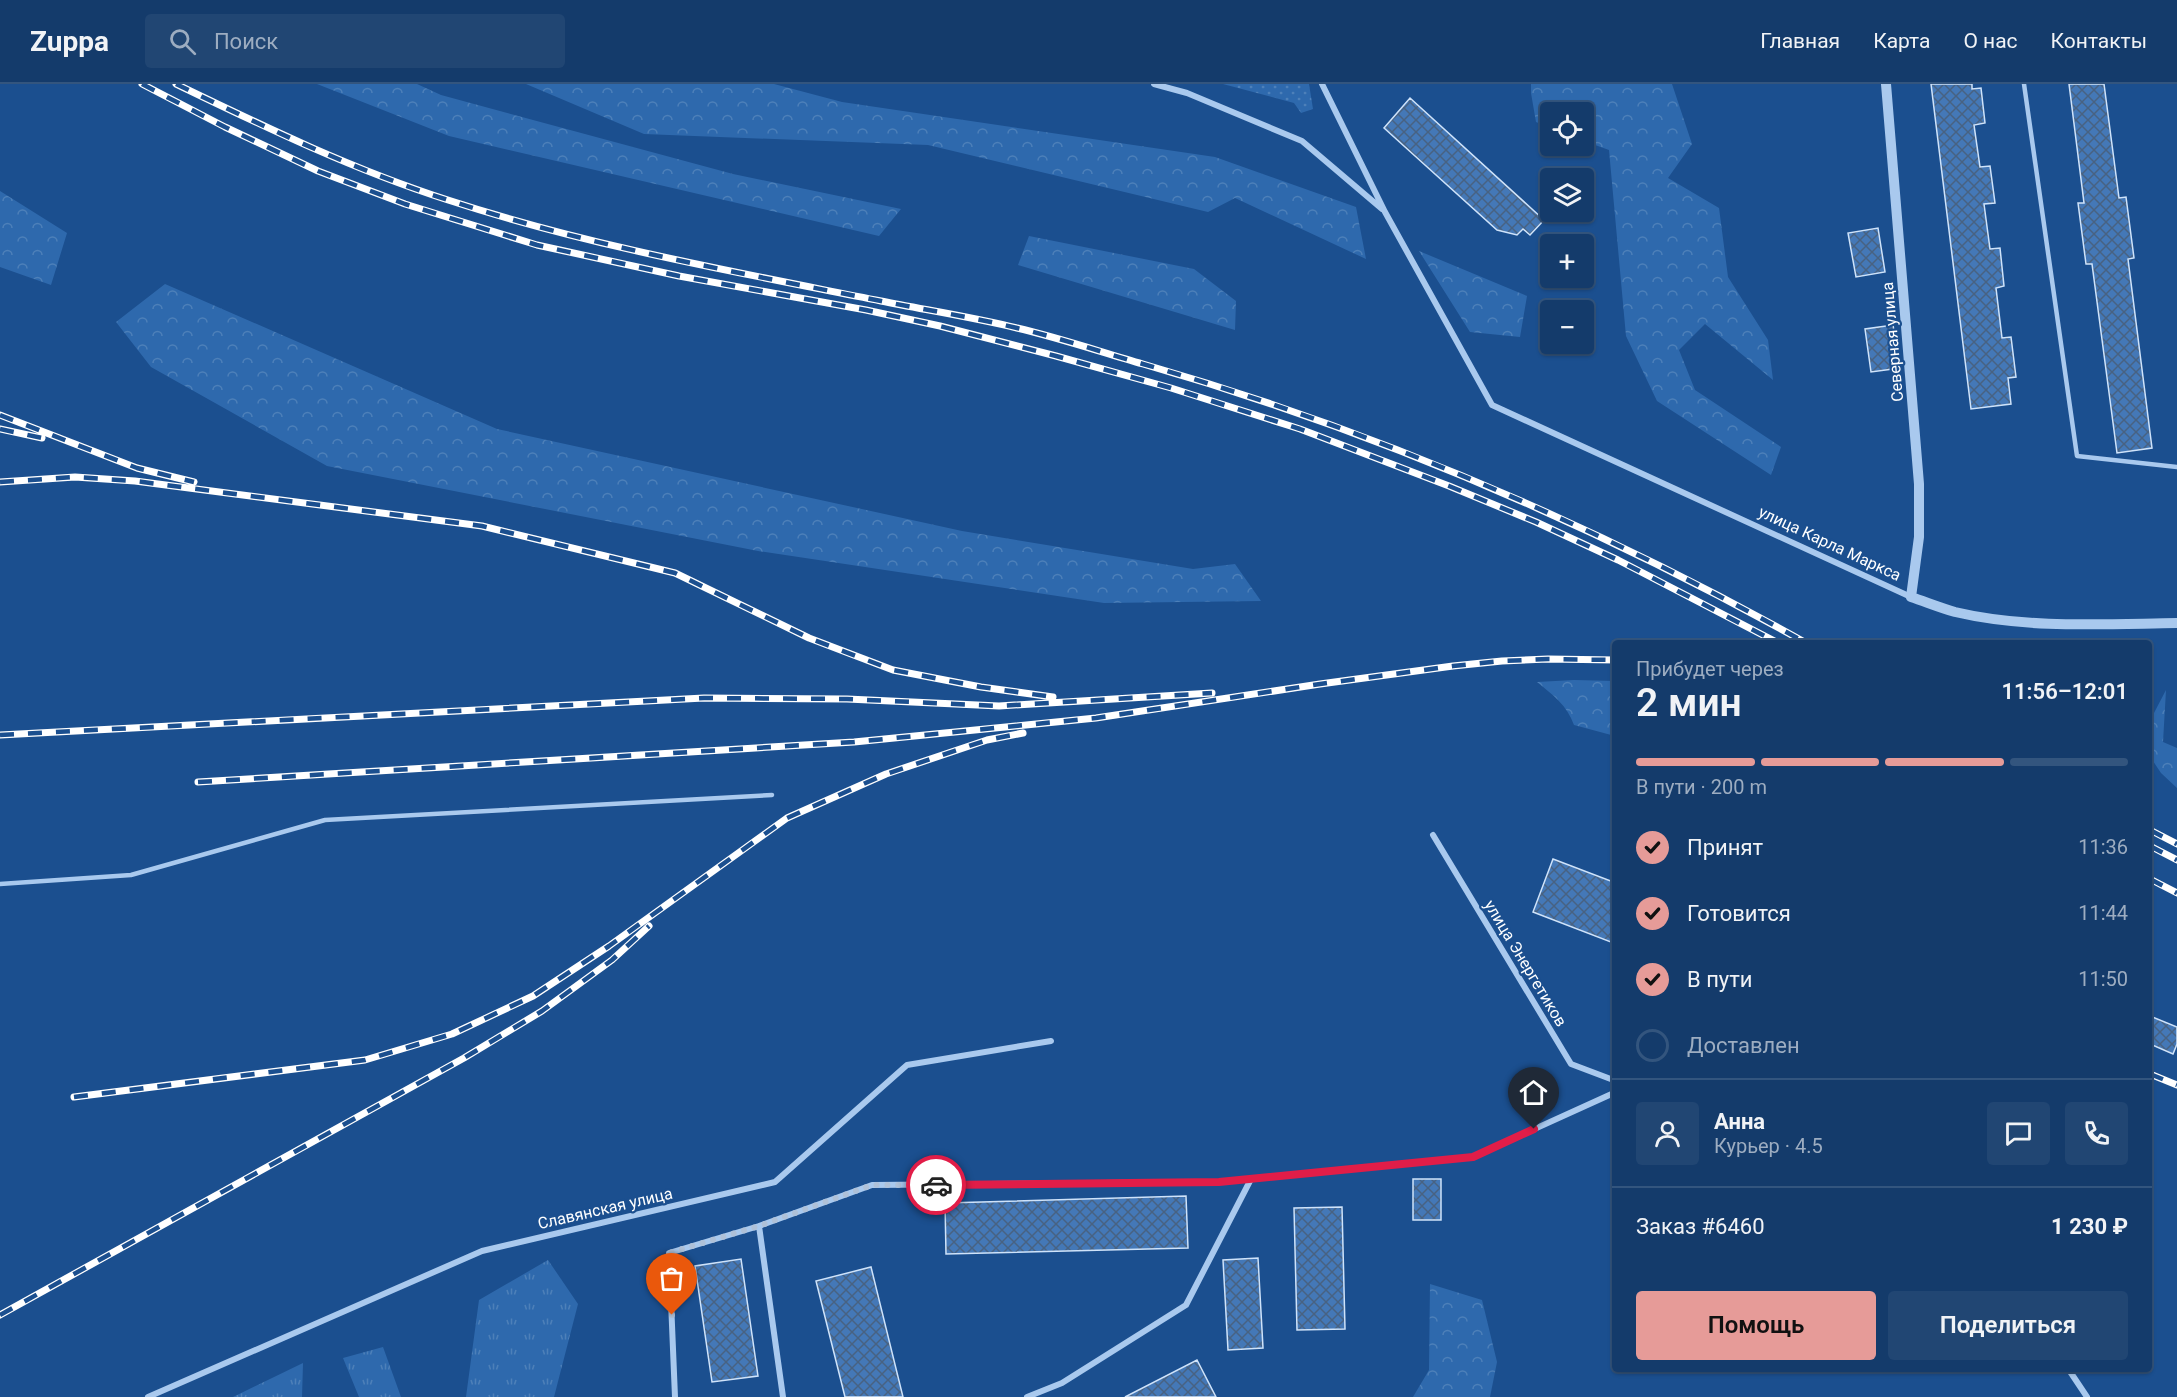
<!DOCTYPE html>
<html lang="ru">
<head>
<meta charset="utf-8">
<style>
  body { margin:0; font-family:Roboto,sans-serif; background:#214673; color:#f1f3f6; height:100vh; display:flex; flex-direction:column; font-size:22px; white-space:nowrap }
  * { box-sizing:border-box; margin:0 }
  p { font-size:20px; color:#9dadc1 }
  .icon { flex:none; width:33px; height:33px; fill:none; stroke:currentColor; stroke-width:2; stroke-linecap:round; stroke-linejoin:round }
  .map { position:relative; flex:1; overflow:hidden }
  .drawer { position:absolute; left:1612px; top:556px; width:540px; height:732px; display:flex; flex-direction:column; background:#143b6b; border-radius:6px; box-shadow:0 2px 4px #0004,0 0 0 2px #33557e }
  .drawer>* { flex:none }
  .tools { position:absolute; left:1540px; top:18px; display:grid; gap:12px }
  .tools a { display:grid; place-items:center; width:54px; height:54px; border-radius:6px; background:#143b6b; box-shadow:0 2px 4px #0004,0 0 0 2px #33557e; font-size:30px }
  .pin { position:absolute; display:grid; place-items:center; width:51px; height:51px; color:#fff; margin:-62px -26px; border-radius:50% 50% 50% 0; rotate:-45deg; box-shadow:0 0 6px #0007 }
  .pin .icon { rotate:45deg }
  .courier { position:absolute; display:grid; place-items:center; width:60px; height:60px; margin:-30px; border:4px solid #e11d48; border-radius:50%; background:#fff; color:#222; box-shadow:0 2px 8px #0007 }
  .summary em { font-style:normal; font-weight:600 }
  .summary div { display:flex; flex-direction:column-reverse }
  .summary { display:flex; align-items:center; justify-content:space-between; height:102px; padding:0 24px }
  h1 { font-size:39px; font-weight:600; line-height:45px }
  .bar { display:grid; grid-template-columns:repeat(4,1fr); gap:9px 6px; align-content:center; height:72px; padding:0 24px }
  .bar i { height:8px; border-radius:4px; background:#33557e }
  .bar .selected { background:#e69b98 }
  .bar p { grid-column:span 4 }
  .line { display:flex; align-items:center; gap:15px; padding:0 24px; border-top:2px solid #33557e }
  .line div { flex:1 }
  .round { display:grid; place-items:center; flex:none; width:63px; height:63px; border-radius:6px; background:#214673 }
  ol { padding:0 24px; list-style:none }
  li { display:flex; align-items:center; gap:18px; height:66px }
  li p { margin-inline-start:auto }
  li .icon { padding:6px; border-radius:50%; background:#e69b98; color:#111; stroke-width:4 }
  li:last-child { color:#9dadc1 }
  li i { width:33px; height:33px; border:3px solid #33557e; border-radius:50% }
  .primary-button { display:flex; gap:12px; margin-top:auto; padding:12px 24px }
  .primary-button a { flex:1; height:69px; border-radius:6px; background:#e69b98; color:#111; font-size:24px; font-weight:600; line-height:69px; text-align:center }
  .primary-button a+a { background:#214673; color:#f1f3f6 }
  header { display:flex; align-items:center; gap:36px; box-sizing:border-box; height:84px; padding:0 30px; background:#143b6b; border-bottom:2px solid #33557e }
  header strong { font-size:28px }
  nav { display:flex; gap:33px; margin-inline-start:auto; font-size:21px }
  .search { width:420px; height:54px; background:#214673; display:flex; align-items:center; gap:15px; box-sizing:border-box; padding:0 21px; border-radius:6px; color:#9dadc1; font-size:22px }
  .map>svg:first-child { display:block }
  .grass { fill:url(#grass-tufts) }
  .forest { fill:url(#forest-crowns) }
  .park { fill:url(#park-dots) }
  .building { fill:url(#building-cross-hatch); stroke:#cfe3fa; stroke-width:1.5 }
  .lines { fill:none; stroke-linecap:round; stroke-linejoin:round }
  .service { stroke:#a9c9ee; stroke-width:4.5 }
  .minor { stroke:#a9c9ee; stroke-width:6 }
  .tertiary { stroke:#a9c9ee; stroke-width:10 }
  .rail-casing { stroke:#fff; stroke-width:7 }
  .rail { stroke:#1b4f8f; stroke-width:4.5; stroke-dasharray:14; stroke-linecap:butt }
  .done { stroke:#afc1d8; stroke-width:6; stroke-dasharray:0 10.8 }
  .route { stroke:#e11d48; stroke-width:8 }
  .labels { text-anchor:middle; stroke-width:4.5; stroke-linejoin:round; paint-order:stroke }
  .street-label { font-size:16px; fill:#fff; stroke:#1b4f8f }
</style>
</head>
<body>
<header>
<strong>Zuppa</strong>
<div class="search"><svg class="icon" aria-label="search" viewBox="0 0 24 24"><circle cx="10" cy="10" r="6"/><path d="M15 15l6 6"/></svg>Поиск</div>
<nav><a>Главная</a><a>Карта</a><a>О нас</a><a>Контакты</a></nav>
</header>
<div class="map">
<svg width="2177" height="1313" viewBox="0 0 2177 1313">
  <defs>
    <pattern id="grass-tufts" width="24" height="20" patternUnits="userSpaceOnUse" patternTransform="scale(1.5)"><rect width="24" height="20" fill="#2e69ad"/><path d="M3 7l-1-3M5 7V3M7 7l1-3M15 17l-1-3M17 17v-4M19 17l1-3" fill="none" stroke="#4d80b9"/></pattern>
    <pattern id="forest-crowns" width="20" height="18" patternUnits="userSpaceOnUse" patternTransform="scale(1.5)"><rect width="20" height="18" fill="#2e69ad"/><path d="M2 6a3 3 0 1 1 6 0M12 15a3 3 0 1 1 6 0" fill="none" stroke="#4d80b9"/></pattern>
    <pattern id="park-dots" width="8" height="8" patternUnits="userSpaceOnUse" patternTransform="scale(1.5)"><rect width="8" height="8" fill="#2e69ad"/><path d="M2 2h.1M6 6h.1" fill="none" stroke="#4d80b9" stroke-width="1.8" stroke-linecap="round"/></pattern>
    <pattern id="building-cross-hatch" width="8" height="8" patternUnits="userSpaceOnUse" patternTransform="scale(1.5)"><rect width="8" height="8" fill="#4478b7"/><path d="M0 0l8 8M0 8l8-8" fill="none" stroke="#486282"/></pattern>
  </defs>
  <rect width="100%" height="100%" fill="#1b4f8f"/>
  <path class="grass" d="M548,1176L578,1220L554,1313H466L479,1216Z
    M383,1263L401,1313H359L343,1274Z
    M303,1279L302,1313H233Z"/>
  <path class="forest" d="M317,0H417L441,11L733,90L901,125L879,152L449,52Z
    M526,0H774L842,18L1215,73L1356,123L1366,175L1235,114L1208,128L928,61L644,50Z
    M1531,0H1672L1692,60L1668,94L1719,124L1728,193L1768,256L1773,296L1705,240L1679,266L1695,306L1781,363L1771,391L1657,317L1626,252L1609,66L1584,57V28H1551V44L1536,38L1531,9Z
    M0,107L67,149L51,201L0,183Z
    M1029,152L1194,185L1236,217L1235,246L1018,181Z
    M1419,167L1527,212L1520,253L1470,248Z
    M165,200L497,345L962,447L1193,485L1235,480L1261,517L1104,519L758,467L327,382L151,283L116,238Z
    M1574,596L1615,597V652L1574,641C1567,621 1553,611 1537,598Z
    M2166,606L2163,658L2177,664V704L2161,689L2151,674L2154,629Z
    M1430,1200L1482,1216L1497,1278L1490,1313H1413L1429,1286Z"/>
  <path class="park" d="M1223,0H1309L1313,25L1301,29L1294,19Z"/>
  <path class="building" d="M1931,0H1972V5L1981,4L1985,39L1974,41L1980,83L1990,82L1995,119L1984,120L1990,165L2000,164L2004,202L1996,204L2002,254L2011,253L2016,293L2008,294L2011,320L1971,325Z
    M2069,0H2104L2119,114L2126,113L2134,174L2128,175L2152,364L2117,369L2092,180H2086L2078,119H2084Z
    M1410,14L1544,136L1530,151L1523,145L1517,151L1497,146L1384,44Z
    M1878,144L1885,188L1856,193L1848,149Z
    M1893,241L1900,284L1871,288L1865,245Z
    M1553,775L1616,799V860L1533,828Z
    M2150,932L2177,943V960L2173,970L2150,960Z
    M1413,1095H1441V1136H1413Z
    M1186,1112L1188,1164L946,1170L945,1119Z
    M1342,1123L1345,1245L1297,1246L1294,1124Z
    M1258,1174L1263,1264L1228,1266L1223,1176Z
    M741,1175L758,1292L712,1298L695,1182Z
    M871,1183L903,1313H845L816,1197Z
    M1197,1276L1216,1313H1125Z"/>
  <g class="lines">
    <path class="service" d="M2024,0L2077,372L2177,383
      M0,800L131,791L325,736L772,711"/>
    <path class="minor" d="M1154,0L1187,9L1302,57L1382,125
      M1322,0L1385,128L1492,321L1911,513
      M1433,751L1571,980L1616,997
      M2069,1286L2087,1313
      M148,1313L482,1167L775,1098L907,981L1051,957
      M675,1313L669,1169L759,1142
      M783,1313L759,1142L872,1101L1219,1098L1473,1073L1616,1008
      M1027,1313L1062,1299L1186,1221L1251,1095"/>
    <path class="tertiary" d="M1886,0L1919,400V453L1911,513C1926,518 1941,524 1955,528C2027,545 2104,540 2177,539"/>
    <defs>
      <path id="rail" d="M142,0L225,43L318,87L405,120L537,161L679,192L866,226L940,242L1056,272L1171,304L1300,345L1449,402L1536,438L1618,476L1780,560
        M176,0C265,43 354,86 448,116C589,162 736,188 881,217C926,226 972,233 1017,244C1060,254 1101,268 1143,280C1377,347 1595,441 1808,560
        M0,331L137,384L194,398
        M0,345L42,354
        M0,398L75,393L135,397L482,442L675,489L809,554L893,586L981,603L1053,613
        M0,651L704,614L847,615L999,622L1212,609
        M198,698L854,658L1096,634L1320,600L1453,582L1502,577L1548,575L1616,576
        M2150,746L2177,760
        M2150,762L2177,776
        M2150,795L2177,809
        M2150,990L2177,1001
        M74,1013L365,976L452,950L533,912L609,862L787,734L886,690L987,656L1023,649
        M0,1231L464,974L542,927L612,876L649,842"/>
    </defs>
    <use href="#rail" class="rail-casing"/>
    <use href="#rail" class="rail"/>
  </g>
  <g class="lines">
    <path class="done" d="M672,1231L669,1169L759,1142L872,1101H936"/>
    <path class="route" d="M936,1101L1219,1098L1473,1073L1534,1045"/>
  </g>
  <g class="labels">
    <g class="street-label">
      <text transform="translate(1892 258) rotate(-95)" y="6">Северная улица</text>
      <text transform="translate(1830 459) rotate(25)" y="6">улица Карла Маркса</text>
      <text transform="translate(1526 879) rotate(59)" y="6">улица Энергетиков</text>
      <text transform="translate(605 1124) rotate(-13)" y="6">Славянская улица</text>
    </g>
  </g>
</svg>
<div class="tools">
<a><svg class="icon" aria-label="locate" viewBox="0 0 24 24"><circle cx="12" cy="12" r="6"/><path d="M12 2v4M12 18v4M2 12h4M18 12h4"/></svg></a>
<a><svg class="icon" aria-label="layers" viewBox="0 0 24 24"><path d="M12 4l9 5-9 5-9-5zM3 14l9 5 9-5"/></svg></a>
<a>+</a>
<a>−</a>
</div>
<div class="pin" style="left:672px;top:1231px;background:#ea580c"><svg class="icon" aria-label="bag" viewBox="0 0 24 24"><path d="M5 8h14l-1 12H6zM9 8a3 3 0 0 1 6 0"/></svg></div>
<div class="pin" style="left:1534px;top:1045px;background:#1f2937"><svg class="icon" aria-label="home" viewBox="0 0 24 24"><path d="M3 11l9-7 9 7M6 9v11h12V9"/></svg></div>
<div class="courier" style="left:936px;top:1101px"><svg class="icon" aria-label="car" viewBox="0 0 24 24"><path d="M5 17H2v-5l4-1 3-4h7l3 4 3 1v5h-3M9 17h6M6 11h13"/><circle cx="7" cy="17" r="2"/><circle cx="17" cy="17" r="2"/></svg></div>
<section class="drawer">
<div class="summary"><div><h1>2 мин</h1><p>Прибудет через</p></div><em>11:56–12:01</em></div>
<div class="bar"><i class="selected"></i><i class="selected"></i><i class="selected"></i><i></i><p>В пути · 200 m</p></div>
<ol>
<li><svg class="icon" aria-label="check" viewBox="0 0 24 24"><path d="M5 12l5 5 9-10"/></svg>Принят<p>11:36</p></li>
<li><svg class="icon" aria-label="check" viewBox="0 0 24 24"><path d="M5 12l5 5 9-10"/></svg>Готовится<p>11:44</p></li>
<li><svg class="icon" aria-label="check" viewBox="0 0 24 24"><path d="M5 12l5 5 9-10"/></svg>В пути<p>11:50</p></li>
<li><i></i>Доставлен</li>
</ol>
<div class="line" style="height:108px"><a class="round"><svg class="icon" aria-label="person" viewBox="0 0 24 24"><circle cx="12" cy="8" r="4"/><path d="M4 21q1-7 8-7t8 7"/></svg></a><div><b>Анна</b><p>Курьер · 4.5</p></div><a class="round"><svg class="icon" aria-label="chat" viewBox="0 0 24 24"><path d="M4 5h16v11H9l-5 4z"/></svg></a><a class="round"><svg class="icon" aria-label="phone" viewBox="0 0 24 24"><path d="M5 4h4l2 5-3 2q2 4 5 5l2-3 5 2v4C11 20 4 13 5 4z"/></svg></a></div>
<div class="line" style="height:78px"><div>Заказ #6460</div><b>1 230 ₽</b></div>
<div class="primary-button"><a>Помощь</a><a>Поделиться</a></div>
</section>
</div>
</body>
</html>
